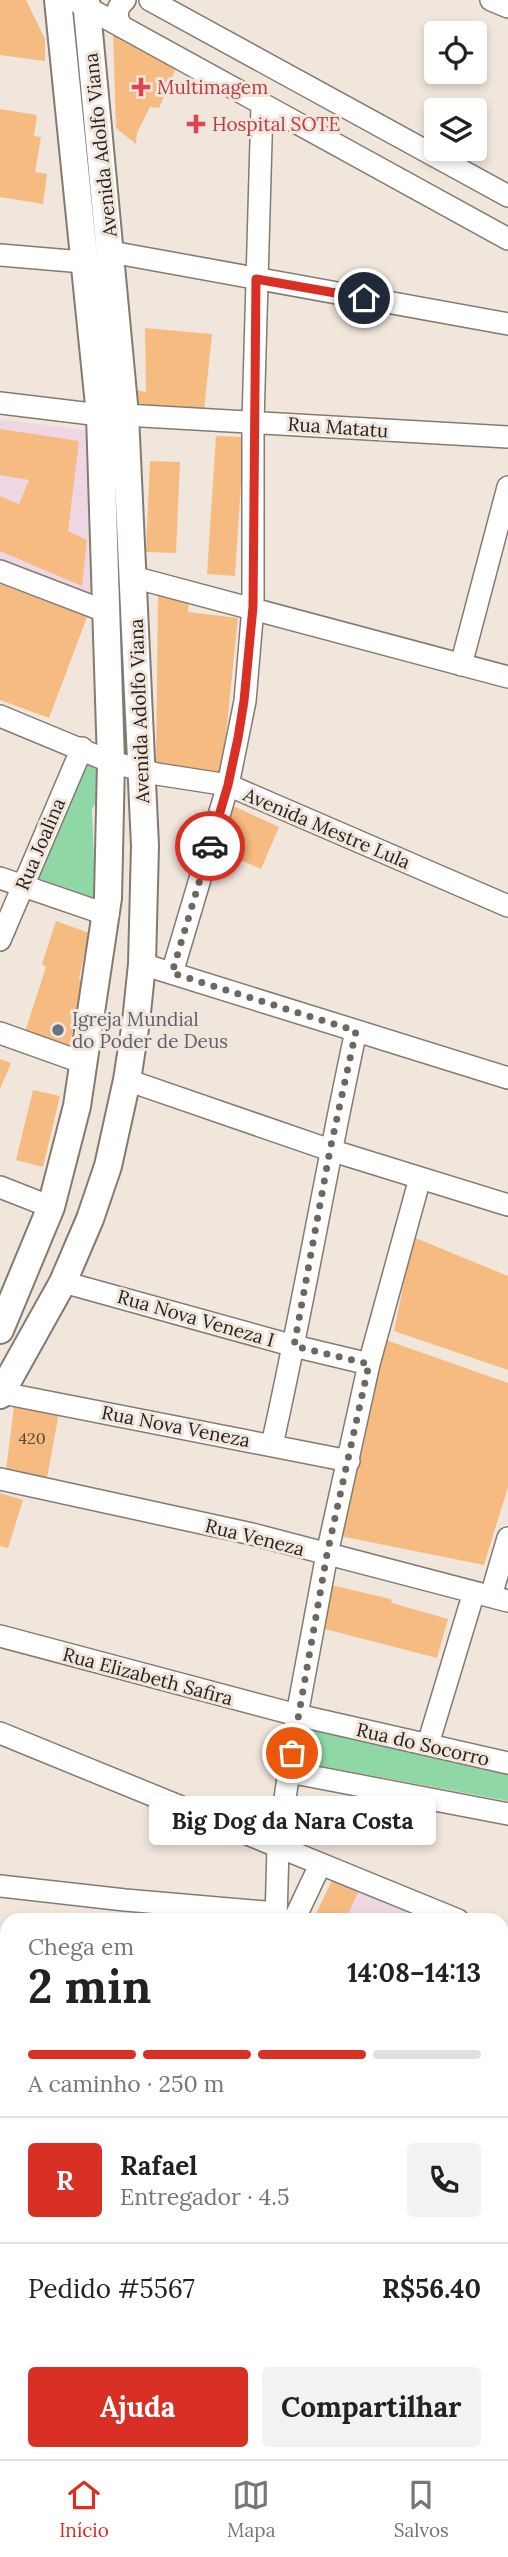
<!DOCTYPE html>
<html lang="pt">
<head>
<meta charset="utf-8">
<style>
  body { margin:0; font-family:Lora,serif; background:#f2f2f2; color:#222; height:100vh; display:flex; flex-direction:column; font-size:26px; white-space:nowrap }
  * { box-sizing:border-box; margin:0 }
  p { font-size:23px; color:#767676 }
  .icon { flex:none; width:38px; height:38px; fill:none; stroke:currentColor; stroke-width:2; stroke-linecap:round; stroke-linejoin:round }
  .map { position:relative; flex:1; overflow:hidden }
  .details { position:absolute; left:0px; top:1913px; width:509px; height:548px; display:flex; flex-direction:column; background:#fff; border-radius:21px 21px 0 0; box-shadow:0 4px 10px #0003 }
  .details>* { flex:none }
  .fabs { position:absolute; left:424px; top:21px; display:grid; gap:14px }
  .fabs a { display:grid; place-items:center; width:63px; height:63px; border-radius:7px; background:#fff; box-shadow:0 4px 10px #0003; font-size:35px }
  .pin { position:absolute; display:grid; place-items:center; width:60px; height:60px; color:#fff; margin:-30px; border:4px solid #fff; border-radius:50%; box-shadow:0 2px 7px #0007 }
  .courier { position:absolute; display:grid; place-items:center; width:70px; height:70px; margin:-35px; border:5px solid #d93025; border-radius:50%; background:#fff; color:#222; box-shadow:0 2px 9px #0007 }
  .bubble { position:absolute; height:49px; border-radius:7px; background:#fff; box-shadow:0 4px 10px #0003; font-size:23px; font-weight:700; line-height:49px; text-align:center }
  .headline em { font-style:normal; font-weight:700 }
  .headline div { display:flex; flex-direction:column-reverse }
  .headline { display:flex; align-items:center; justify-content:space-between; height:119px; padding:0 28px }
  h1 { font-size:46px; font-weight:700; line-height:52px }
  .bar { display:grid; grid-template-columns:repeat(4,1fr); gap:10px 7px; align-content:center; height:84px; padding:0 28px }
  .bar i { height:9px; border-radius:5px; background:#e0e0e0 }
  .bar .active { background:#d93025 }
  .bar p { grid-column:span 4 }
  .line { display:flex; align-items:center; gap:18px; padding:0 28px; border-top:2px solid #e0e0e0 }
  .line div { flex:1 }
  .round { display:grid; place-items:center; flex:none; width:74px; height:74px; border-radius:7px; background:#f2f2f2 }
  .primary-button { display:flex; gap:14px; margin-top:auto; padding:14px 28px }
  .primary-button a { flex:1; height:80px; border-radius:7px; background:#d93025; color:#fff; font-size:28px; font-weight:700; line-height:80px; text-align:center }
  .primary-button a+a { background:#f2f2f2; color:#222 }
  .menu { display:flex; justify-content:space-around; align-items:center; height:98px; border-top:2px solid #e0e0e0; background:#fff; font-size:19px; color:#767676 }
  .menu a { display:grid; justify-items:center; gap:4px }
  .menu .active { color:#d93025 }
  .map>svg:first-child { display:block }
  .commercial { fill:#eed7e3 }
  .green { fill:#8fd8a5 }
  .building { fill:#f6bb81 }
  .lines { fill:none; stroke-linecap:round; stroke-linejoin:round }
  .minor-casing { stroke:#837a71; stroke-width:24 }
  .major-casing { stroke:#837a71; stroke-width:30 }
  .minor { stroke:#fff; stroke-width:21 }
  .major { stroke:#fff; stroke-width:26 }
  .done { stroke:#6d6760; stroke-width:7; stroke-dasharray:0 12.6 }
  .route { stroke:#d93025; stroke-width:9 }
  .health-dot { fill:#e0444e; stroke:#f1e6dc; stroke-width:2.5 }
  .worship-dot { fill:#6b7280; stroke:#f1e6dc; stroke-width:2.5 }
  .labels { text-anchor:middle; stroke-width:6; stroke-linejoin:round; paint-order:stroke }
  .number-label { font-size:16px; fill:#5a4837 }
  .health-label { font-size:19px; fill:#be3a42; stroke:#f1e6dc; text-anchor:start }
  .street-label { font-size:19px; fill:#26221e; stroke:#f1e6dc }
  .worship-label { font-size:19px; fill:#5b616d; stroke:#f1e6dc; text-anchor:start }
</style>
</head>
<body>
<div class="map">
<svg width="508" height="2459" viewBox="0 0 508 2459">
  <rect width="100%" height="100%" fill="#f1e6dc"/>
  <path class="commercial" d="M0,419L93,431L97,600L0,561Z
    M360,1889L431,1920H345Z
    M405,2454H493L479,2459H417Z"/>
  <path class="green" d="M90,762L99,765L101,794L92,809L95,884L100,896L98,908L36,881L83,764Z
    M291,1722L508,1770V1801L284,1759Z
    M502,1977L508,1980V2448L502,2450Z"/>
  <path class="building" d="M0,0H26L45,39V61L0,55Z
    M113,31L177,66L159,108L150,107L137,133L136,144L116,128Z
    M0,109L37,115L34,136L41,137L35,172L47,174L43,204L0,197Z
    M145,328L212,334L204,411L136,403V390L146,392Z
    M0,429L79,441L68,531L87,540L82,586L0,551V496L19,504L29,480L0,475Z
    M216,436L244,437L235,576L207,574Z
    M150,461L180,462L176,553L146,552Z
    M0,584L87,617L49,718L0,700Z
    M158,593L189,599L188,612L238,618L222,773L156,765Z
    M231,805L279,827L261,869L214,848Z
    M56,921L89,933L79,979L86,982L68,1049L25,1032L46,967L42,964Z
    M0,1059L11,1063L0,1089Z
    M33,1090L60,1096L43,1167L16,1160Z
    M413,1237L508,1276V1370L394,1331Z
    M386,1340L508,1383V1487L484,1565L340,1536Z
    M15,1399L60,1407L47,1478L6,1470Z
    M0,1493L23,1500L8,1548L0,1546Z
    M327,1584L391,1599L392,1603L448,1619L437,1658L317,1627Z
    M333,1878L360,1889L345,1920H313Z
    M0,2236L7,2238V2275L0,2272Z
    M0,2370L7,2374V2381L0,2392Z
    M19,2454H51L48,2459H16Z
    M108,2454H157L155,2459H122Z
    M182,2454H185L198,2459H180Z"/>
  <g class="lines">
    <defs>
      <path id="minor" d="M150,0L508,196
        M491,0L508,7
        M77,2L508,239
        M122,27C115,16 116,8 125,0
        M111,252L508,324
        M0,255L83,262
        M0,403L100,415
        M125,415L508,437
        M0,571L107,612
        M133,577L508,677
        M461,665L508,487
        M0,716L111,762L157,774L228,785L508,906
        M0,878L108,915
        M0,940L82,748
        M142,964L508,1078
        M172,973L228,785L245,701L253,607V422L262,105
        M0,1033L84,1063
        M127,1080L330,1150L508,1205
        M0,1187L51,1207
        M63,1282L294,1346L369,1364
        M2,1393L349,1461
        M272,1445C303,1307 326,1169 356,1031
        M0,1479L252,1534L508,1601
        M491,1596L508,1538
        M0,1636L297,1715L508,1763
        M0,1733L458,1920
        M428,1744L474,1592
        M289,1772L508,1814
        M0,1886L125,1900L276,1913
        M276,1920L278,1847L297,1715L327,1554L369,1364L420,1178
        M294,1920L320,1865
        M502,1938L508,1940
        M0,2006L7,2007
        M0,2161L7,2164
        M5,2459L8,2454
        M164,2459L166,2454"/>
      <path id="major" d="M0,1330L51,1207L77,1106L108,898L111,762L100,415L58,0
        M0,1395L63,1282L90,1219L108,1166L127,1080L136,1022L142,964L145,846L125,415L86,0
        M0,2320L7,2322
        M352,2454L366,2459"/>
    </defs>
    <use href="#minor" class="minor-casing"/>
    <use href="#major" class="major-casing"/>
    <use href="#minor" class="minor"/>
    <use href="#major" class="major"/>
  </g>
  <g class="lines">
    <path class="done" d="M210,846L172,973L356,1031L330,1150L294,1346L369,1364L327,1554L292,1753"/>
    <path class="route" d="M210,846L228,785L238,738L244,701L253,607L256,279L364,298"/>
  </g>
  <g class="health-dot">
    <path d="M137.5 76.5h7v7h7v7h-7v7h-7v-7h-7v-7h7z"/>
    <path d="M192.5 113.5h7v7h7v7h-7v7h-7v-7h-7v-7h7z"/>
  </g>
  <circle class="worship-dot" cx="58" cy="1030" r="7"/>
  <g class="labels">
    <g class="number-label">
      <text x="32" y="1444">420</text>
    </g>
    <g class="health-label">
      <text x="157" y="94">Multimagem</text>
      <text x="212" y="131">Hospital SOTE</text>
    </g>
    <g class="street-label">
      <text transform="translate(100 145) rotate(-96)" y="7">Avenida Adolfo Viana</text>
      <text transform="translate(338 427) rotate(4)" y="7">Rua Matatu</text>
      <text transform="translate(139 711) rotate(-92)" y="7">Avenida Adolfo Viana</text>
      <text transform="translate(327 828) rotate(23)" y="7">Avenida Mestre Lula</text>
      <text transform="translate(40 844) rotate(-67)" y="7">Rua Joalina</text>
      <text transform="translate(196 1318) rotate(16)" y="7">Rua Nova Veneza I</text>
      <text transform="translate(176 1426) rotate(11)" y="7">Rua Nova Veneza</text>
      <text transform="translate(255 1537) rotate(14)" y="7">Rua Veneza</text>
      <text transform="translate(148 1676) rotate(15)" y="7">Rua Elizabeth Safira</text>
      <text transform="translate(423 1744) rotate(13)" y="7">Rua do Socorro</text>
    </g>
    <g class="worship-label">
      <text x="72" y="1026">Igreja Mundial<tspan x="72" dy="22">do Poder de Deus</tspan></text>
    </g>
  </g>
</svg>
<div class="fabs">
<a><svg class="icon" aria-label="locate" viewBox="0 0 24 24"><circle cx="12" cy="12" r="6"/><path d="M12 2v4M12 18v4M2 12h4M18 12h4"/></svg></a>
<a><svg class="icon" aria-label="layers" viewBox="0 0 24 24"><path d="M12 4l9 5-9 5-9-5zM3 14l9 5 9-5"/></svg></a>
</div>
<div class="pin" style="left:292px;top:1753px;background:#ea580c"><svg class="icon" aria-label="bag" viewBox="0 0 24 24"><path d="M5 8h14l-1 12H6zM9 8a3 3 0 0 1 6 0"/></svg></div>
<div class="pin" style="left:364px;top:298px;background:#1f2937"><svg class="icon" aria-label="home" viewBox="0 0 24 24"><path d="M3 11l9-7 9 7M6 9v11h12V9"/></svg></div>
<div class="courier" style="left:210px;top:846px"><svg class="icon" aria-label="car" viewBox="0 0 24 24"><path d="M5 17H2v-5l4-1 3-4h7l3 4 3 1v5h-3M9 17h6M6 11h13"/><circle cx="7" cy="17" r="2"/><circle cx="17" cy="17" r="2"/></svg></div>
<div class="bubble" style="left:149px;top:1796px;width:287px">Big Dog da Nara Costa</div>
<section class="details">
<div class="headline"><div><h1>2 min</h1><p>Chega em</p></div><em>14:08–14:13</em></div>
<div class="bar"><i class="active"></i><i class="active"></i><i class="active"></i><i></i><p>A caminho · 250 m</p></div>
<div class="line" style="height:126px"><b class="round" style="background:#d93025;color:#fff">R</b><div><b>Rafael</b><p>Entregador · 4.5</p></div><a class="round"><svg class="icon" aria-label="phone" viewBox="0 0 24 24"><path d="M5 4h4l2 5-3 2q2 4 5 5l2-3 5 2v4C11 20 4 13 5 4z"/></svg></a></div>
<div class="line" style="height:91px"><div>Pedido #5567</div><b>R$56.40</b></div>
<div class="primary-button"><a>Ajuda</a><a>Compartilhar</a></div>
</section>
</div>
<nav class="menu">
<a class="active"><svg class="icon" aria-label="home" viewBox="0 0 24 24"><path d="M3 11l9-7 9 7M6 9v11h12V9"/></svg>Início</a>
<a><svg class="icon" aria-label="map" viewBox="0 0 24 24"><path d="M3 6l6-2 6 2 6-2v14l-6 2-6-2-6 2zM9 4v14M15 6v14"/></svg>Mapa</a>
<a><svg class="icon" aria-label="saved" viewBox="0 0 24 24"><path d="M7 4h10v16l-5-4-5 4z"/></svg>Salvos</a>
</nav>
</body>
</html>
